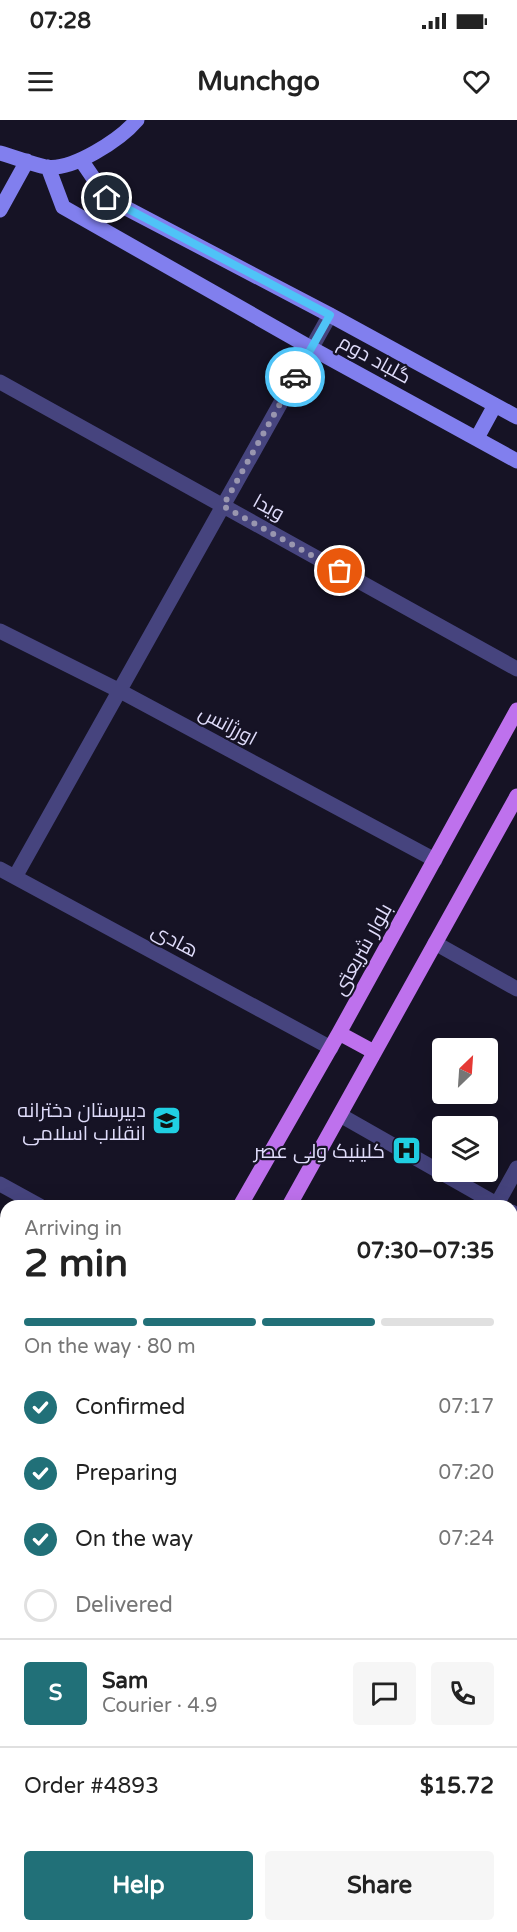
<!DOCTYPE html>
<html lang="en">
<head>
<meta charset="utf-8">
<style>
  body { margin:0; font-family:"Varela Round",Cairo,sans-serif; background:#f6f6f6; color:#222; height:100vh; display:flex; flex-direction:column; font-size:22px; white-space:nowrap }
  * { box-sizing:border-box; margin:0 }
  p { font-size:20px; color:#767676 }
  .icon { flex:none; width:33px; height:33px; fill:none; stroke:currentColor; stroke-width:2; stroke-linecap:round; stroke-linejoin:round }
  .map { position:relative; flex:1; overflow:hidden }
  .drawer { position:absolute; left:0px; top:1080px; width:518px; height:732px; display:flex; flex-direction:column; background:#fff; border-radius:18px 18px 0 0; box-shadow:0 6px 24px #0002 }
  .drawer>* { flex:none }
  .needle { width:39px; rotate:25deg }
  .controls { position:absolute; left:432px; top:918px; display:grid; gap:12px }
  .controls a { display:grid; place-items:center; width:66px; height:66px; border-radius:6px; background:#fff; box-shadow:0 6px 24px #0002; font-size:30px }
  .pin { position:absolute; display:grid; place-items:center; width:51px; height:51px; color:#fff; margin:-26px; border:3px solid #fff; border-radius:50%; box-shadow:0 2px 6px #0007 }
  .courier { position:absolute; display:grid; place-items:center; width:60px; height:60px; margin:-30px; border:4px solid #4fc3f7; border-radius:50%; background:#fff; color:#222; box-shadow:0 2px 8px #0007 }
  .overview em { font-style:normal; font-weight:800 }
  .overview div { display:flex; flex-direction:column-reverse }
  .overview { display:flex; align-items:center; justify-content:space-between; height:102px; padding:0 24px }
  h1 { font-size:39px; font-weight:800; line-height:45px }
  .bar { display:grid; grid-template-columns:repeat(4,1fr); gap:9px 6px; align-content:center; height:72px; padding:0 24px }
  .bar i { height:8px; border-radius:4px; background:#e0e0e0 }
  .bar .current { background:#217078 }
  .bar p { grid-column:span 4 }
  .line { display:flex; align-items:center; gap:15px; padding:0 24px; border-top:2px solid #e0e0e0 }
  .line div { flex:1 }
  .round { display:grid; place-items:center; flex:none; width:63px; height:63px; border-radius:6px; background:#f6f6f6 }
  ol { padding:0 24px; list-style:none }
  li { display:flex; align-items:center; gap:18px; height:66px }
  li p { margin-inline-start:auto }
  li .icon { padding:6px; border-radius:50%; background:#217078; color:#fff; stroke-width:4 }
  li:last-child { color:#767676 }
  li i { width:33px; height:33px; border:3px solid #e0e0e0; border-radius:50% }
  .primary-button { display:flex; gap:12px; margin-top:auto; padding:12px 24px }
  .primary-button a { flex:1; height:69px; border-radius:6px; background:#217078; color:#fff; font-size:24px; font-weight:800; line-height:69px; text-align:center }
  .primary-button a+a { background:#f6f6f6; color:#222 }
  .status { display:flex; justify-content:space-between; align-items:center; height:42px; padding:0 30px; background:#fff; direction:ltr }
  .status svg { height:16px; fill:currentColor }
  header { display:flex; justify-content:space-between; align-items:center; height:78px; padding:0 24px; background:#fff; font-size:27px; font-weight:800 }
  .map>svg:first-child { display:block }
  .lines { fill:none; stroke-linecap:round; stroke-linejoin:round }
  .minor { stroke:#46447e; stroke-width:15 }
  .secondary { stroke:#817fee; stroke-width:15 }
  .primary { stroke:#be71ed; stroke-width:15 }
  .done { stroke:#9996af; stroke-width:6; stroke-dasharray:0 10.8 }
  .route { stroke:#4fc3f7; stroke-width:8 }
  .labels { text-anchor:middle; stroke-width:4.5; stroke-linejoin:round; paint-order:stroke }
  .street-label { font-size:20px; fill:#dfdcfa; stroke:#161325 }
  .poi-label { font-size:20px; fill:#dfdcfa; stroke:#161325; text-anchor:end }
</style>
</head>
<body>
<div class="status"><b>07:28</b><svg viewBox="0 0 49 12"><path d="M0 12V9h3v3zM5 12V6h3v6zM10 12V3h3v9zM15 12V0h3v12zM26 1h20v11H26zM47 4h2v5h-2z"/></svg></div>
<header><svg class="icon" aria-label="menu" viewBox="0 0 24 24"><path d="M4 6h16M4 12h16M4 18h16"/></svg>Munchgo<svg class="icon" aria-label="heart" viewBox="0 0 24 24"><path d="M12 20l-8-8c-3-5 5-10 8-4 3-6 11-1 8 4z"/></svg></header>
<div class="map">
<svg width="517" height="1812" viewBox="0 0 517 1812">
  <rect width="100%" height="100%" fill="#161325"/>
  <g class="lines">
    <path class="minor" d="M0,262L517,549
      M0,511L120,571L435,740
      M0,749L331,928
      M15,757L330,195
      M435,823L517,869
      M340,995L500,1086
      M0,1064L40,1086
      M497,1084L517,1048
      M512,1092L517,1096
      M512,1344L517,1347
      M512,1573L517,1563
      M0,1678L6,1681
      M222,1806L233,1812
      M380,1812L383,1806"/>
    <path class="secondary" d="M0,33C15,37 31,44 46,47C72,51 120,20 137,0
      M81,40L107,78L330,195L517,297
      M48,47L63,87L311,228L517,341
      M0,90L27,41
      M477,318L495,285
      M0,1334L6,1337
      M512,1614L517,1617"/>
    <path class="primary" d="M339,913L374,932
      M240,1086L339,913L517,590
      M289,1086L517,676
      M0,1497L6,1487
      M0,1603L6,1592"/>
  </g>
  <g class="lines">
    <path class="done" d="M295,257L223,386L340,451"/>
    <path class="route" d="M107,78L330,195L295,257"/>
  </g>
  <defs>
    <symbol id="school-square" viewBox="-11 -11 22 22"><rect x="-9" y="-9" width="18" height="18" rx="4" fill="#20cfe2" stroke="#161325"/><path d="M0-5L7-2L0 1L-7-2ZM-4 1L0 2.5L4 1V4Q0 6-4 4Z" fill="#111"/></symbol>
    <symbol id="hospital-square" viewBox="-11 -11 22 22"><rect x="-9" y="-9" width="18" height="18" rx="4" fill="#20cfe2" stroke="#161325"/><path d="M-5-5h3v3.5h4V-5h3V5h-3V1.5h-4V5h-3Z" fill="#111"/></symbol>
  </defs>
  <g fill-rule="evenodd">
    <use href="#school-square" x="150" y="984" width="33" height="33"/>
    <use href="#hospital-square" x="390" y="1014" width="33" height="33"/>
  </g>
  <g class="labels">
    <g class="street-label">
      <text transform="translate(375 239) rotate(29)" y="7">گلباد دوم</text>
      <text transform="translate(269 387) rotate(29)" y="7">ویدا</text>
      <text transform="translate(228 605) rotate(28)" y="7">اورژانس</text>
      <text transform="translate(175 820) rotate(28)" y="7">هادی</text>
      <text transform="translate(362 829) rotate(-61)" y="7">بلوار شریعتى</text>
    </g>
    <g class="poi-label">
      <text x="146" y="997">دبیرستان دخترانه<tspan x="146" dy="23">انقلاب اسلامی</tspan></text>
      <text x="385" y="1038">کلینیک ولی عصر</text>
    </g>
  </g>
</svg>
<div class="controls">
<a><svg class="needle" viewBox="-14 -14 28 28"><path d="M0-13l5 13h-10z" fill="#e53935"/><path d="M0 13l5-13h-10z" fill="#767676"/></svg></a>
<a><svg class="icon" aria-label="layers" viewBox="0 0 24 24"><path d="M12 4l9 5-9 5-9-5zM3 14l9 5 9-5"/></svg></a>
</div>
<div class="pin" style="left:340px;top:451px;background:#ea580c"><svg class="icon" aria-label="bag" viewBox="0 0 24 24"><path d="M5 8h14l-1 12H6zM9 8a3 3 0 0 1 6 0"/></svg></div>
<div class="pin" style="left:107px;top:78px;background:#1f2937"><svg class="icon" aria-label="home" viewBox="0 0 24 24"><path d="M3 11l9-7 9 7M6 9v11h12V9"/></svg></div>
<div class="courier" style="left:295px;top:257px"><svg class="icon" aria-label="car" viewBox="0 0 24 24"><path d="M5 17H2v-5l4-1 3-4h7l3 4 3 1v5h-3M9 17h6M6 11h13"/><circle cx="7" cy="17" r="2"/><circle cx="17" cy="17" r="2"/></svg></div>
<section class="drawer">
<div class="overview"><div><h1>2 min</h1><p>Arriving in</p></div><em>07:30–07:35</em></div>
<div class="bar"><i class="current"></i><i class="current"></i><i class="current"></i><i></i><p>On the way · 80 m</p></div>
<ol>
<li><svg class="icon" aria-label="check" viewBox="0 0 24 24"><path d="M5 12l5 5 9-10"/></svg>Confirmed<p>07:17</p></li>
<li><svg class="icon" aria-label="check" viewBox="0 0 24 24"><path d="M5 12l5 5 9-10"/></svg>Preparing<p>07:20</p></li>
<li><svg class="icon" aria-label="check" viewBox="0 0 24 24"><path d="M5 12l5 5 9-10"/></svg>On the way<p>07:24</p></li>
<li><i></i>Delivered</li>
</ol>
<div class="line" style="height:108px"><b class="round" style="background:#217078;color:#fff">S</b><div><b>Sam</b><p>Courier · 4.9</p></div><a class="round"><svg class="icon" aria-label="chat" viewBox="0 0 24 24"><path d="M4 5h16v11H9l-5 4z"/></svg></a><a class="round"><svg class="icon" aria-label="phone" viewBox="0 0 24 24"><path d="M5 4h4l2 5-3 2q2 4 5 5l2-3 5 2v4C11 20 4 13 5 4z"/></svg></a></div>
<div class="line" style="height:78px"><div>Order #4893</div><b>$15.72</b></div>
<div class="primary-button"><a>Help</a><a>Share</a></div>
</section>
</div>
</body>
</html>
